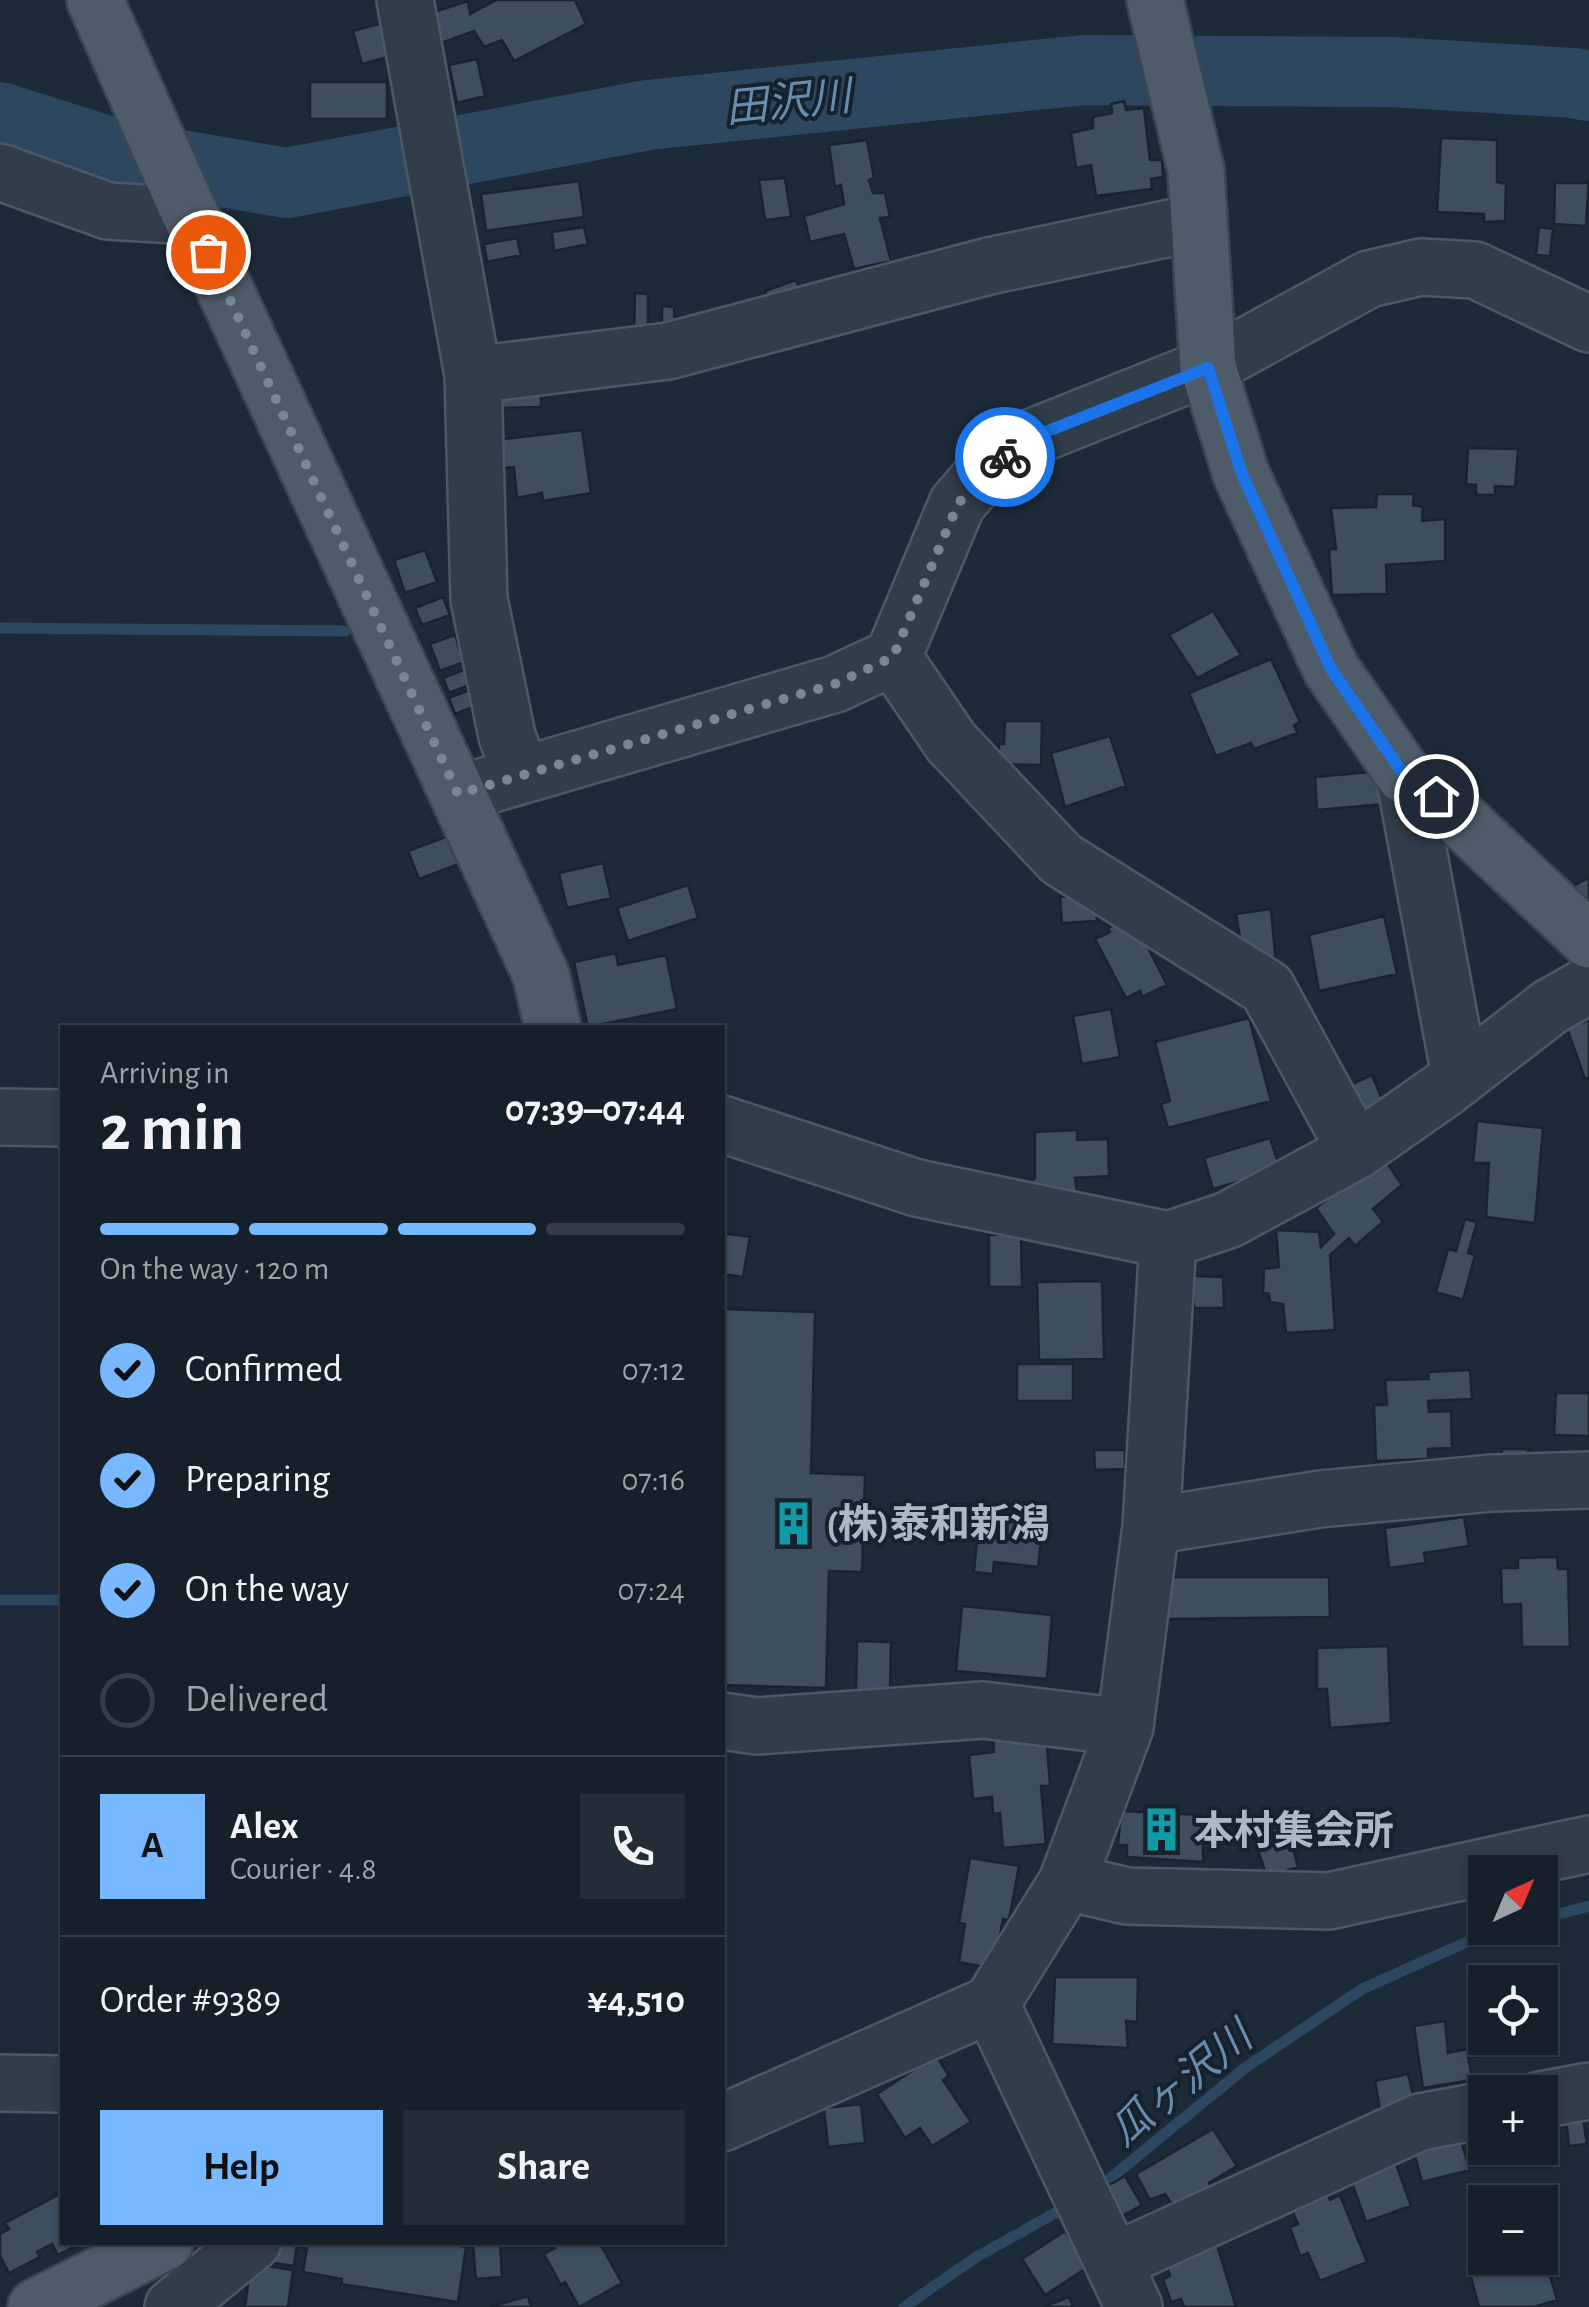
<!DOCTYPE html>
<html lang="en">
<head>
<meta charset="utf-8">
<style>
  body { margin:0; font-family:"Alegreya Sans","Noto Sans JP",sans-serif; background:#232d37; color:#f1f3f6; height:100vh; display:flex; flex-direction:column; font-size:38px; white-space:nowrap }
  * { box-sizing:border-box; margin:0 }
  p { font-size:32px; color:#9ea3a9 }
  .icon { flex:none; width:55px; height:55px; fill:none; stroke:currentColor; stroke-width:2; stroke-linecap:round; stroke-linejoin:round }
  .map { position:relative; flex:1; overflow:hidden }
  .sheet { position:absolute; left:60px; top:1025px; width:665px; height:1220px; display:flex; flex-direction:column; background:#16202b; border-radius:0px; box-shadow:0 2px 8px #0004,0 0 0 2px #353e47 }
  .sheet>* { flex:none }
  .needle { width:65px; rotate:44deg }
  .controls { position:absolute; left:1468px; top:1855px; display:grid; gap:20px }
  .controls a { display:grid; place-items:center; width:90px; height:90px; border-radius:0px; background:#16202b; box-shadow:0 2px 8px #0004,0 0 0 2px #353e47; font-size:50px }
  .pin { position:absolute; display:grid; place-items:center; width:85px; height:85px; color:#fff; margin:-42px; border:5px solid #fff; border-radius:50%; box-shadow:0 2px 10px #0007 }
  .courier { position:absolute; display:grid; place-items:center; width:100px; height:100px; margin:-50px; border:8px solid #1a73e8; border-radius:50%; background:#fff; color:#222; box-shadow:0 2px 12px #0007 }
  .headline em { font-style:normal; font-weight:700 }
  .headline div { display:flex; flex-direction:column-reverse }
  .headline { display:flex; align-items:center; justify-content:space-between; height:170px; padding:0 40px }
  h1 { font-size:65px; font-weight:700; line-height:75px }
  .bar { display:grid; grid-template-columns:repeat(4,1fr); gap:15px 10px; align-content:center; height:120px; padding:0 40px }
  .bar i { height:12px; border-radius:8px; background:#353e47 }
  .bar .current { background:#77b8ff }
  .bar p { grid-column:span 4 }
  .line { display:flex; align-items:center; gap:25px; padding:0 40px; border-top:2px solid #353e47 }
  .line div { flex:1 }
  .round { display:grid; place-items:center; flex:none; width:105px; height:105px; border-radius:0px; background:#232d37 }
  ol { padding:0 40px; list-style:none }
  li { display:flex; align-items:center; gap:30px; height:110px }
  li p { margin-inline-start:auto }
  li .icon { padding:10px; border-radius:50%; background:#77b8ff; color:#111; stroke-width:4 }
  li:last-child { color:#9ea3a9 }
  li i { width:55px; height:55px; border:5px solid #353e47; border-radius:50% }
  .primary-button { display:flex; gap:20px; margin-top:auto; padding:20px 40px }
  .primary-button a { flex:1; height:115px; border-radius:0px; background:#77b8ff; color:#111; font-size:40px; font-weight:700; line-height:115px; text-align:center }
  .primary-button a+a { background:#232d37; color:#f1f3f6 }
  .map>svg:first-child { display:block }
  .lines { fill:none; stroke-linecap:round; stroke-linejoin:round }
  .stream { stroke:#2d4760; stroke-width:11 }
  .river { stroke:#2d4760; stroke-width:70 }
  .building { fill:#3e4e5e; stroke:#19242f; stroke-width:2.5 }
  .minor-casing { stroke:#4c5864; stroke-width:60 }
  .major-casing { stroke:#3b4652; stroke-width:60 }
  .minor { stroke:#313d49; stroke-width:55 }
  .major { stroke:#4e5c69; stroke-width:55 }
  .done { stroke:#798795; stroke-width:10; stroke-dasharray:0 18 }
  .route { stroke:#1a73e8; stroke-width:12 }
  .labels { text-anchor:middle; stroke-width:8; stroke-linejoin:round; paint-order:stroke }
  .poi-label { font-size:40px; font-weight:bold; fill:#abb8c6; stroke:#17222d; text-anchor:start }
  .water-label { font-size:42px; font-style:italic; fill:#678cae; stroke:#17222d }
</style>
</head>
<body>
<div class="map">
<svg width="1589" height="2307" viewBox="0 0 1589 2307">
  <rect width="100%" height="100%" fill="#1d2b39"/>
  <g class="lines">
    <path class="stream" d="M0,628L345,631
      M0,1600H62
      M1540,1919L1589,1906
      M1096,2190L1245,2068L1362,1989L1487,1933L1506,1928
      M904,2307L975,2258L1071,2204"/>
    <path class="river" d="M0,117L120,155L287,183L648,115L1084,70L1392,72L1573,83L1589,86"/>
  </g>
  <path class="building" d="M496,0H575L586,24L514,61L502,40L484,47L474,31L433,46L428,14L468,1L470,14Z
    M386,22L395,55L362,64L353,31Z
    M477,59L485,96L457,103L449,65Z
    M310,82H387V119H310Z
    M1124,101L1126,110L1144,108L1150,160H1162L1163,177L1151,179L1152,189L1096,196L1091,165L1076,168L1071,133L1093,128V117L1112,113L1111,104Z
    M1441,138L1497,140V182L1506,184L1505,221L1484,222V214L1437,212Z
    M867,140L874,178L869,180L873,193H885L890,217L880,218L891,261L854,269L844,234L810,242L804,216L844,204L841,185L835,187L829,145Z
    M1589,176L1586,226L1554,224L1555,183H1588Z
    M785,178L791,217L765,220L759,180Z
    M579,181L584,217L486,231L481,194Z
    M584,227L588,244L554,251L552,232Z
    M1539,227L1553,229L1550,256L1536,255Z
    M517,238L521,255L487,262L484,244Z
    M796,280L803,297L770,306L765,291Z
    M635,293L648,294V323H653L652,337L634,336Z
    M662,306L674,307L675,333H662Z
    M503,383H541V407L502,408Z
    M582,430L591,493L543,501L542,493L517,498L514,467L504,468L503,439Z
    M1468,448L1518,449L1515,487L1495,486V495H1476V485L1466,484Z
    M1377,494H1414L1413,505L1423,507L1422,521L1445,519V561L1386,565L1387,594L1332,595L1329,549H1336L1331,508L1376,507Z
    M425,550L437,582L405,593L394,560Z
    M443,597L450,615L422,625L415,608Z
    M1213,611L1241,655L1197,678L1169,635Z
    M455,635L464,662L440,671L430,644Z
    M1271,659L1300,722L1294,725L1297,733L1254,749L1251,743L1216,756L1189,693Z
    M471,667L477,682L449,693L443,678Z
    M477,687L483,703L455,714L449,698Z
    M1005,721H1042L1041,765L999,764V744H1004Z
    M1110,736L1126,786L1065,807L1051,753Z
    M1381,771L1384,804L1317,810L1315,777Z
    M448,836L459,864L419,879L408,851Z
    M603,863L611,898L567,908L559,873Z
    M1589,877V908L1568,889Z
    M688,885L698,918L628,941L617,908Z
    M1095,894L1097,921L1062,923L1060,897Z
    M1271,909L1276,964L1245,967L1236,914Z
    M1132,916L1167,985L1142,997L1140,991L1126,998L1095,939L1110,932L1108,928Z
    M1384,916L1397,974L1319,991L1309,935Z
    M616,953L618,965L666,955L677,1009L588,1027L574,962Z
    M1111,1009L1120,1057L1082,1064L1073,1016Z
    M1249,1018L1271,1101L1168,1128L1161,1104L1170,1101L1155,1042Z
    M1589,1020V1077L1585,1079L1567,1028Z
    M1372,1075L1386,1109L1363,1121L1348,1086Z
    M1477,1121L1543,1128L1535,1223L1486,1217L1489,1163H1473Z
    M1077,1130V1140L1108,1139L1109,1176L1075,1178L1077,1192L1023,1189L1035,1178V1132Z
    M1270,1138L1280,1169L1213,1189L1204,1158Z
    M1383,1157L1402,1185L1373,1209L1383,1222L1355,1246L1349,1238L1330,1255L1335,1330L1286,1333L1283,1304L1270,1302L1269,1294L1263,1292L1264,1269L1279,1267L1276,1230L1319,1232L1321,1247L1334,1234L1316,1208Z
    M1465,1219L1477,1222L1468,1253L1475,1255L1463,1300L1436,1292L1448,1249L1456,1251Z
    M722,1233L750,1237L743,1277L722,1274Z
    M1021,1234L1022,1287H989V1235Z
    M1192,1276L1223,1277L1224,1308H1194Z
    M1102,1281L1104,1359L1039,1360L1037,1282Z
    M722,1309L815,1312L811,1473L865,1475L862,1572L829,1571L826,1688L722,1685Z
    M1017,1364H1073V1401H1017Z
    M1470,1370L1472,1399L1428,1401L1429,1412L1451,1411L1452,1448L1428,1449V1459L1376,1461L1374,1405H1387L1385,1380L1429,1379L1428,1372Z
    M1556,1393H1589V1436L1554,1435Z
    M1502,1449H1528V1473L1500,1474Z
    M1094,1450H1125V1469L1095,1470Z
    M997,1512L1018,1515L1017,1522L1043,1524L1038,1567L994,1562L993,1574L974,1572L979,1519L996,1520Z
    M1464,1517L1469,1546L1424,1553L1426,1563L1389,1568L1385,1528Z
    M1557,1557L1558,1569H1568L1570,1647H1522L1521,1604L1502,1605L1501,1568H1518V1558Z
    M1170,1577H1329L1330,1617L1166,1619Z
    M962,1606L1052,1615L1047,1679L956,1671Z
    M857,1641L891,1642L890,1694H856Z
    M1388,1646L1391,1723L1330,1728L1327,1689H1317V1648Z
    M1046,1732L1050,1786H1041L1046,1844L1003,1848L1000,1813L993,1814L992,1797L973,1799L969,1755L994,1752L993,1737Z
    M1121,1811L1203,1815V1862L1127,1857V1845H1118Z
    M1287,1825L1298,1867L1267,1877L1253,1835Z
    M970,1858L1019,1866L1009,1920L1003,1919L994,1969L959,1962L965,1924L959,1923Z
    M1055,1977H1138L1137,2022L1126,2021L1128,2048L1052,2044Z
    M1445,2021L1448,2053L1467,2049L1472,2080L1423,2088L1414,2026Z
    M936,2055L949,2076L943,2080L971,2122L932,2146L920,2128L905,2138L877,2094Z
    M1408,2074L1416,2107L1381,2115L1375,2081Z
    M861,2104L865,2143L828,2147L824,2108Z
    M1583,2119L1587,2144L1569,2146L1566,2121Z
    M1213,2129L1237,2166L1209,2183L1213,2192L1175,2209L1165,2194L1150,2200L1136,2174Z
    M1460,2138L1470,2170L1422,2182L1414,2152Z
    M1396,2164L1411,2206L1366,2222L1351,2180Z
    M1125,2176L1142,2205L1118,2218L1102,2189Z
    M1327,2190L1330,2200L1340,2195L1367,2262L1320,2281L1308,2253L1300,2256L1290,2227L1298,2224L1290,2205Z
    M62,2193V2242H76L77,2245L58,2255L52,2244L37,2252L40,2257L9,2273L0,2256V2234L9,2229L5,2223Z
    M1065,2231L1088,2267L1045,2295L1022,2259Z
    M270,2242H297L294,2266L267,2262Z
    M308,2242H439L466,2247L458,2302L341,2284L342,2279L303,2272Z
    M551,2242H599L622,2283L579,2307L565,2282L561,2285L544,2254L555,2248Z
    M500,2243L502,2277L476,2279L473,2245Z
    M1541,2244L1557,2300L1534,2307H1479L1468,2265L1493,2258H1540Z
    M1217,2245L1236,2307H1184L1181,2299L1171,2302L1163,2279L1170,2276L1166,2262Z
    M251,2264L293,2270L288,2307H245Z
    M528,2296L531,2307H490Z
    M1069,2297L1073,2307H1044Z"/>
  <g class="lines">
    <defs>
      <path id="minor" d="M405,0L473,375L479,599L507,736L521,774
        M0,172L108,211L191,216
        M473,375L668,351L989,266L1199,222
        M893,657L951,742L1061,859L1267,988L1356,1151
        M1404,775L1460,1076
        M458,794L835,684L893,657L957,504L982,475L1030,438L1208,367L1369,279L1421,267L1475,270L1589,324
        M0,1117L62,1118
        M722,1124L917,1188L1168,1240L1228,1220L1356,1151L1443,1090L1550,1007L1589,985
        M1151,1526L1320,1499L1492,1483L1589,1480
        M722,1721L757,1726L983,1710L1125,1727
        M1067,1882L1127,1896L1329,1901L1589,1844
        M991,2004L1134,2307
        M0,2083L62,2084
        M1540,2100L1589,2091
        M722,2123L991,2004L1067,1882L1125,1727L1151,1526L1168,1240
        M1113,2262L1420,2122L1485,2110
        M173,2307L253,2242"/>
      <path id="major" d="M95,0L180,192L541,975L553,1028
        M1155,0L1196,170L1208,367L1241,474L1331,669L1404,775L1436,796L1589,940
        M36,2307L165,2242"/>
    </defs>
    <use href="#minor" class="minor-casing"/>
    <use href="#major" class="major-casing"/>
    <use href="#minor" class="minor"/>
    <use href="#major" class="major"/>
  </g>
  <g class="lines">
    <path class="done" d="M208,252L458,794L835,684L893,657L958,504L982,475L1005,457"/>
    <path class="route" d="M1005,457L1030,438L1208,368L1242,474L1331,669L1404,775L1436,796"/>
  </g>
  <defs>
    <symbol id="building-bare" viewBox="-9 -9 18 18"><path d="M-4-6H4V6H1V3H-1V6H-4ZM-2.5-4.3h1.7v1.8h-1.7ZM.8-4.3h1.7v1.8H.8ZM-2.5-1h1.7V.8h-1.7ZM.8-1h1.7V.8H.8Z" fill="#0f9aa8" stroke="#17222d" stroke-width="2.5" paint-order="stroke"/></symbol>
  </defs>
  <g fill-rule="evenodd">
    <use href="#building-bare" x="762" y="1492" width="63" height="63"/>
    <use href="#building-bare" x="1130" y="1798" width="63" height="63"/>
  </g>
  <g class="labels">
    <g class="poi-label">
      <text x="826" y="1537">(株)泰和新潟</text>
      <text x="1194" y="1844">本村集会所</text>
    </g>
    <g class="water-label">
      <text transform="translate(788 101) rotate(-6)" y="15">田沢川</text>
      <text transform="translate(1180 2083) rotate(-39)" y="15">瓜ヶ沢川</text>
    </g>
  </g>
</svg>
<div class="controls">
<a><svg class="needle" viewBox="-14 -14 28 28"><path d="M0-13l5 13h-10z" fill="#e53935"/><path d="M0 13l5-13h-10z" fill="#9ea3a9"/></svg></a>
<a><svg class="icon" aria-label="locate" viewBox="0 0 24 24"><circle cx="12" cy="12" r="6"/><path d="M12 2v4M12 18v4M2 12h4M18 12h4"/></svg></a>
<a>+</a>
<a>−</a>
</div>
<div class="pin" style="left:208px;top:252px;background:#ea580c"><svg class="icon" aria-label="bag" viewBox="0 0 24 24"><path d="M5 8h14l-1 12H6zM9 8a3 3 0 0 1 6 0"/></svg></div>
<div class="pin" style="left:1436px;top:796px;background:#1f2937"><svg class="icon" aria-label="home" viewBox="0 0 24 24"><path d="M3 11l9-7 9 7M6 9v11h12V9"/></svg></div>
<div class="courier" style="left:1005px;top:457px"><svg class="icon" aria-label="bike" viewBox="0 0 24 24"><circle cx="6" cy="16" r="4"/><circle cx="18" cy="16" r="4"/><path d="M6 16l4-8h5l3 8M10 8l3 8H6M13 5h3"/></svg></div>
<section class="sheet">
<div class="headline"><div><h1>2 min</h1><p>Arriving in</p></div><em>07:39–07:44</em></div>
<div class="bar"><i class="current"></i><i class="current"></i><i class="current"></i><i></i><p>On the way · 120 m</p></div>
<ol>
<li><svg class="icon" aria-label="check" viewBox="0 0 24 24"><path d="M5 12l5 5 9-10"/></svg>Confirmed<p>07:12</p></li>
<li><svg class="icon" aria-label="check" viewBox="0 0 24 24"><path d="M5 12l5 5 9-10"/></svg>Preparing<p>07:16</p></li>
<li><svg class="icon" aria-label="check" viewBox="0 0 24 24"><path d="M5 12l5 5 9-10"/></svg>On the way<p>07:24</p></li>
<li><i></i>Delivered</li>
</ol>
<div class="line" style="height:180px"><b class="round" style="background:#77b8ff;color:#111">A</b><div><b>Alex</b><p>Courier · 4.8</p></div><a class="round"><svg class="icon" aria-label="phone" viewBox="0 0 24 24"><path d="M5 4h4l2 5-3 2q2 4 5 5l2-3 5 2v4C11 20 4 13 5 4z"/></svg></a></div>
<div class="line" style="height:130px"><div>Order #9389</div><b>¥4,510</b></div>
<div class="primary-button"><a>Help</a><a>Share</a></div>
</section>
</div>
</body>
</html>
